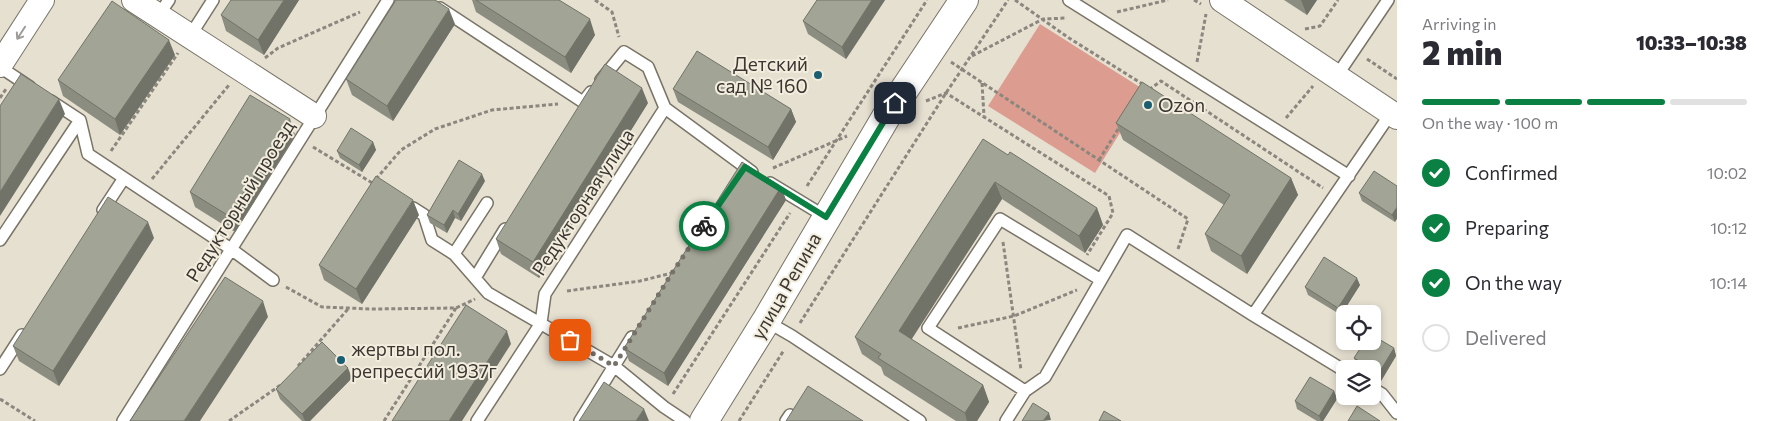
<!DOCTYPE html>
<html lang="en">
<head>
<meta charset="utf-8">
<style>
  body { margin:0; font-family:Commissioner,sans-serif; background:#f2f2f3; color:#2b2b33; height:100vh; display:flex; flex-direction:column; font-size:19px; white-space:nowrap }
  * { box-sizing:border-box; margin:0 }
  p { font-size:16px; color:#7c7c81 }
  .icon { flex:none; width:28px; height:28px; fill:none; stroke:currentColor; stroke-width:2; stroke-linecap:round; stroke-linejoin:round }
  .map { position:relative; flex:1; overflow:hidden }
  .panel { display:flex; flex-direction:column; background:#fff; width:375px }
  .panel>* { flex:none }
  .fabs { position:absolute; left:1336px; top:305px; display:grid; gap:10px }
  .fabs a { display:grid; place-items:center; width:45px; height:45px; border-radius:8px; background:#fff; box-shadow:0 2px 8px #0003; font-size:25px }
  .pin { position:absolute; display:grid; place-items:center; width:42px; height:42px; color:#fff; margin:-21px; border-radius:10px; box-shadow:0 2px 8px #0006 }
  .courier { position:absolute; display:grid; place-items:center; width:50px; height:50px; margin:-25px; border:4px solid #0b8043; border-radius:50%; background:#fff; color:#222; box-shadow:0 1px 6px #0007 }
  .head em { font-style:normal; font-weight:800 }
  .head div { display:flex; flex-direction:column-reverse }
  .head { display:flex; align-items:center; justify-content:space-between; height:85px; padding:0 25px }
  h1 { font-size:32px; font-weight:800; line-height:38px }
  .bar { display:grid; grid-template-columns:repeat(4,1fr); gap:8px 5px; align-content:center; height:60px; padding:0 25px }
  .bar i { height:6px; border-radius:4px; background:#e1e1e2 }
  .bar .current { background:#0b8043 }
  .bar p { grid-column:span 4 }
  ol { padding:0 25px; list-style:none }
  li { display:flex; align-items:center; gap:15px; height:55px }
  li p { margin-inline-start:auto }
  li .icon { padding:5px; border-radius:50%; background:#0b8043; color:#fff; stroke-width:4 }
  li:last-child { color:#7c7c81 }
  li i { width:28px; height:28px; border:2px solid #e1e1e2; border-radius:50% }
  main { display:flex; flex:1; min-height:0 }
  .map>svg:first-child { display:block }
  .park { fill:#dc9d90 }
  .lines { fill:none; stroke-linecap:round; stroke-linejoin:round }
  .lane-casing { stroke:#7a7467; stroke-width:14 }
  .street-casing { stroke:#7a7467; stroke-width:26 }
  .secondary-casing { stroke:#7a7467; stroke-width:30 }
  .path { stroke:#8c877e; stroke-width:3; stroke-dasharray:4 2.5; stroke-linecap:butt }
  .lane { stroke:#fff; stroke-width:11 }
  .street { stroke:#fff; stroke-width:24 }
  .secondary { stroke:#fff; stroke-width:28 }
  .wall { fill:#8b8d80 }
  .shaded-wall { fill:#717368 }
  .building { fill:#a2a495; stroke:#717368 }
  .oneway { stroke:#9c9b98 }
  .done { stroke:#76726a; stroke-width:5; stroke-dasharray:0 9 }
  .route { stroke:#0b8043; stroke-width:6 }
  .poi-dot { fill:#1b5e71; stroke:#f3edde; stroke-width:2 }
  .labels { text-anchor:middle; stroke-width:4; stroke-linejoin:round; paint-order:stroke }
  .poi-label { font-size:19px; fill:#3a3732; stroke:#f3edde; text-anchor:start }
  .street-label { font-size:19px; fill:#3a3732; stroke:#f3edde }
</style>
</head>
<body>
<main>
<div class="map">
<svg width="1397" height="421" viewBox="0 0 1397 421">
  <rect width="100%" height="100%" fill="#e6e0d1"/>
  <path class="park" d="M1040,24L1146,91L1095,173L988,106Z"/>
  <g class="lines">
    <defs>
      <path id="lane" d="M1069,0L1349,176
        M440,8L583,102L591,92
        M158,16L169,0
        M190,36L213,0
        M0,67L30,87
        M1336,77L1388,0
        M601,80L624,52L648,67L665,108L752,172
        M51,101L80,120L88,154L231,249L273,280
        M770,183L826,217
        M413,208L424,215L432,240L454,254L488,293L614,366L664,407L685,421
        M103,210L124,178
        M0,240L80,120
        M454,254L487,203
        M475,278L505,229
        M1253,315L1391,113
        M766,321L792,336L920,421
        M0,369L22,335
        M1372,388L1382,394L1397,413
        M1025,391L928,328L1000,219L1101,280
        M123,421L388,0
        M477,421L541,323L545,294L665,108
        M580,421L632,337
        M786,421L790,415
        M1006,421L1025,391L1045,377L1127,235L1253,315L1345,371"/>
      <path id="street" d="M134,0L314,116
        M1222,0L1397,117
        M0,65L42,0"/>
      <path id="secondary" d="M704,421L766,321L886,117L964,0"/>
    </defs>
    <use href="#lane" class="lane-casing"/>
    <use href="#street" class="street-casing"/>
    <use href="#secondary" class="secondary-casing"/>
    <path class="path" d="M595,0L612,12L619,37
      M1015,0L1069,38L1144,85
      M1194,0L1201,4
      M1117,12L1168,0
      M1305,29L1320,26L1338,0
      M972,56L1043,19L1067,18
      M265,58L278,48L360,12
      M1367,59L1397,79
      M951,62L1188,219L1178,249
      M1197,62L1206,14
      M982,83L984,116
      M1149,89H1150L1161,81L1323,188
      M0,98L6,89
      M926,101L946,93L1109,196L1113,213L1087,255
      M1286,118L1313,86
      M313,147L374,184
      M111,151L178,53
      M1099,160L1120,126
      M773,168L847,136
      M152,179L229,85
      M376,179L401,150L435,129L492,110L558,104
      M807,186L927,0
      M1003,242L1021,370
      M286,287L322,307L372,309L456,308L475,299
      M567,291L640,281L672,273
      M800,323L946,93L1008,0
      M958,328L1014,316L1077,290
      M298,366L348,309
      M673,394L790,213
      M0,399L35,421
      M229,421L282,384
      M384,421L456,308
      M739,421L784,350"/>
    <use href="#lane" class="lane"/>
    <use href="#street" class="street"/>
    <use href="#secondary" class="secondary"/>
  </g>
  <path class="wall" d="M299,0L264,55L226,31L221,15Z
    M472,0H559L595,35L571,73L476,12Z
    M817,0H885L846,59L808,34L803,21Z
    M1284,0H1317L1307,15Z
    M455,24L393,121L352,95L346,79Z
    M175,55L120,135L63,96L58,80Z
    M673,89L791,109L796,122L773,160L678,102Z
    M648,103L539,278L501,254L496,239Z
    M1116,123L1291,178L1298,195L1247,274L1211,251L1205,234L1224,205L1123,140Z
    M295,135L235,232L195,207L190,192Z
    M373,142L376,150L362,172L340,158L337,151Z
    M1008,155L1097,208L1103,225L1085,253L1002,199L911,339L983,385L989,402L977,421H956L884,375L881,367L862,354L855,337Z
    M485,181L461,221L455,218L447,233L430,223L427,215Z
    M1397,186L1395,222L1362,201L1359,193Z
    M781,187L786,200L668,386L629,361L624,348Z
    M419,215L362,304L324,280L319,265Z
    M154,238L59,386L19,361L13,346Z
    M1360,285L1341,315L1308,295L1305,287Z
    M1394,348L1396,356L1381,381L1372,375V369H1361L1357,366L1354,358Z
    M352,378L310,421H302L280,399L276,389Z
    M1334,391L1337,399L1323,421H1317L1297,409L1295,401Z"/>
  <path class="shaded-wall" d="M284,0H299L264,55L258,40Z
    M872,0H885L846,59L842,47Z
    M1301,0H1317L1307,15Z
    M449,9L455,24L393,121L387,106Z
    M590,19L595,35L571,73L565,57Z
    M169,40L175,55L120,135L115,119Z
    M642,88L648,103L539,278L533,262Z
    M59,99L65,114L0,216V192Z
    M791,109L796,122L773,160L768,147Z
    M290,119L295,135L235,232L229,216Z
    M373,142L376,150L362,172L359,165Z
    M482,174L485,181L461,221L458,214Z
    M1291,178L1298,195L1247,274L1241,256Z
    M995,182L1002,199L906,348L899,331Z
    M781,187L786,200L668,386L664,373Z
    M413,200L419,215L362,304L356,289Z
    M1397,207V219L1395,222L1392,215Z
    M1097,208L1103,225L1085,253L1079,236Z
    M453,210L455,218L447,233L444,225Z
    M148,222L154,238L59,386L53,371Z
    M1357,278L1360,285L1341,315L1338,308Z
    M263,301L268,317L200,421H184Z
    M507,331L511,344L462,421H449Z
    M1394,348L1396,356L1381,381L1379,373Z
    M348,368L352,378L310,421H305L302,414Z
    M983,385L989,402L977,421H967L965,413Z
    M1334,391L1337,399L1323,421H1321L1319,416Z
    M644,409L649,421H636Z
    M1049,413L1051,420L1043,421Z"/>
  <path class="building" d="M231,0H284L258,40L221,15Z
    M396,0H435L449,9L387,106L346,79Z
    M476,0H559L590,19L565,57Z
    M817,0H872L842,47L803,21Z
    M112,1L169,40L115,119L58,80Z
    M697,51L791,109L768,147L673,89Z
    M605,64L642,88L533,262L496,239Z
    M21,74L59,99L0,192V106Z
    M1142,82L1291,178L1241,256L1205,234L1230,195L1116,123Z
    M250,95L290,119L229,216L190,192Z
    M351,128L373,142L359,165L337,151Z
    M983,139L1008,155L1010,152L1097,208L1079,236L995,182L899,331L983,385L965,413L878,358L881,354L855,337Z
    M459,160L482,174L458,214L453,210L444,225L427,215Z
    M742,162L781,187L664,373L624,348Z
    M1374,171L1397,186V207L1392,215L1359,193Z
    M376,176L413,200L356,289L319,265Z
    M108,197L148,222L53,371L13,346Z
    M1324,257L1357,278L1338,308L1305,287Z
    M225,277L263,301L184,421H130Z
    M466,305L507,331L449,421H392Z
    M1372,335L1394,348L1379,373L1354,358L1365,341H1372Z
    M322,342L348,368L302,414L276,389Z
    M1310,377L1334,391L1319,416L1295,401Z
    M604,382L644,409L636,421H579Z
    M808,386L863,421H786Z
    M1033,403L1049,413L1043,421H1022Z
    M1357,406L1380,421H1348Z
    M1104,411L1121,421H1099Z"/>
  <defs><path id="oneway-shaft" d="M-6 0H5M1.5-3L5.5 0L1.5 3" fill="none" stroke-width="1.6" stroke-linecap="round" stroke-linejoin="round" transform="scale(1.25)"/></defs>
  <use class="oneway" href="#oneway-shaft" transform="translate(21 33) rotate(123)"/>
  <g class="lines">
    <path class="done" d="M570,340L614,366L672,273L704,226"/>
    <path class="route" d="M704,226L745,167L826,217L895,103"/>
  </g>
  <g class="poi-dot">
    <circle cx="818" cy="75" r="5"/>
    <circle cx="1148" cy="105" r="5"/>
    <circle cx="341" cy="360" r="5"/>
  </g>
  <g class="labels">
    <g class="poi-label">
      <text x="808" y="71" text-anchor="end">Детский<tspan x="808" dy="22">сад № 160</tspan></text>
      <text x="1158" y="112">Ozon</text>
      <text x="351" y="356">жертвы пол.<tspan x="351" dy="22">репрессий 1937г</tspan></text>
    </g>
    <g class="street-label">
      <text transform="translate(240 201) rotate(-58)" y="7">Редукторный проезд</text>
      <text transform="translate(583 202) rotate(-57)" y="7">Редукторная улица</text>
      <text transform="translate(786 286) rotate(-60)" y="7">улица Репина</text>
    </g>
  </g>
</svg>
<div class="fabs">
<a><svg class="icon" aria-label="locate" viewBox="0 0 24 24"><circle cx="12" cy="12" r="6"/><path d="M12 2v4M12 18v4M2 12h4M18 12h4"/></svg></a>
<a><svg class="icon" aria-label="layers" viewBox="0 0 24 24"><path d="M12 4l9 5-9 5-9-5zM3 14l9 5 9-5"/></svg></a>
</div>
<div class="pin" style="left:570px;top:340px;background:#ea580c"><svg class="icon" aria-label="bag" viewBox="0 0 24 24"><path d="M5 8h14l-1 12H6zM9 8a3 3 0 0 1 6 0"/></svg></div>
<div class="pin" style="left:895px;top:103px;background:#1f2937"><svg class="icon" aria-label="home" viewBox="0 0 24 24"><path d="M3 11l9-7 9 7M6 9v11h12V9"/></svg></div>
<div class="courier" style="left:704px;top:226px"><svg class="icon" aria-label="bike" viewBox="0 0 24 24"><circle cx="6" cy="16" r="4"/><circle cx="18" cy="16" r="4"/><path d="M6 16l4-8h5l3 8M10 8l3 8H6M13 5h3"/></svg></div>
</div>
<section class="panel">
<div class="head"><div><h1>2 min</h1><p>Arriving in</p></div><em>10:33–10:38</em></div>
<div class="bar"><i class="current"></i><i class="current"></i><i class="current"></i><i></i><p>On the way · 100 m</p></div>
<ol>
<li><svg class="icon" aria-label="check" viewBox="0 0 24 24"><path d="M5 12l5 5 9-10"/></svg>Confirmed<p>10:02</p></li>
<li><svg class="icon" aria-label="check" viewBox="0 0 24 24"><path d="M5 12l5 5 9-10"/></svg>Preparing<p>10:12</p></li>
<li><svg class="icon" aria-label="check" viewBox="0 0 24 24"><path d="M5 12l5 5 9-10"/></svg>On the way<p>10:14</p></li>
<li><i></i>Delivered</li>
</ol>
</section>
</main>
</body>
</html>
